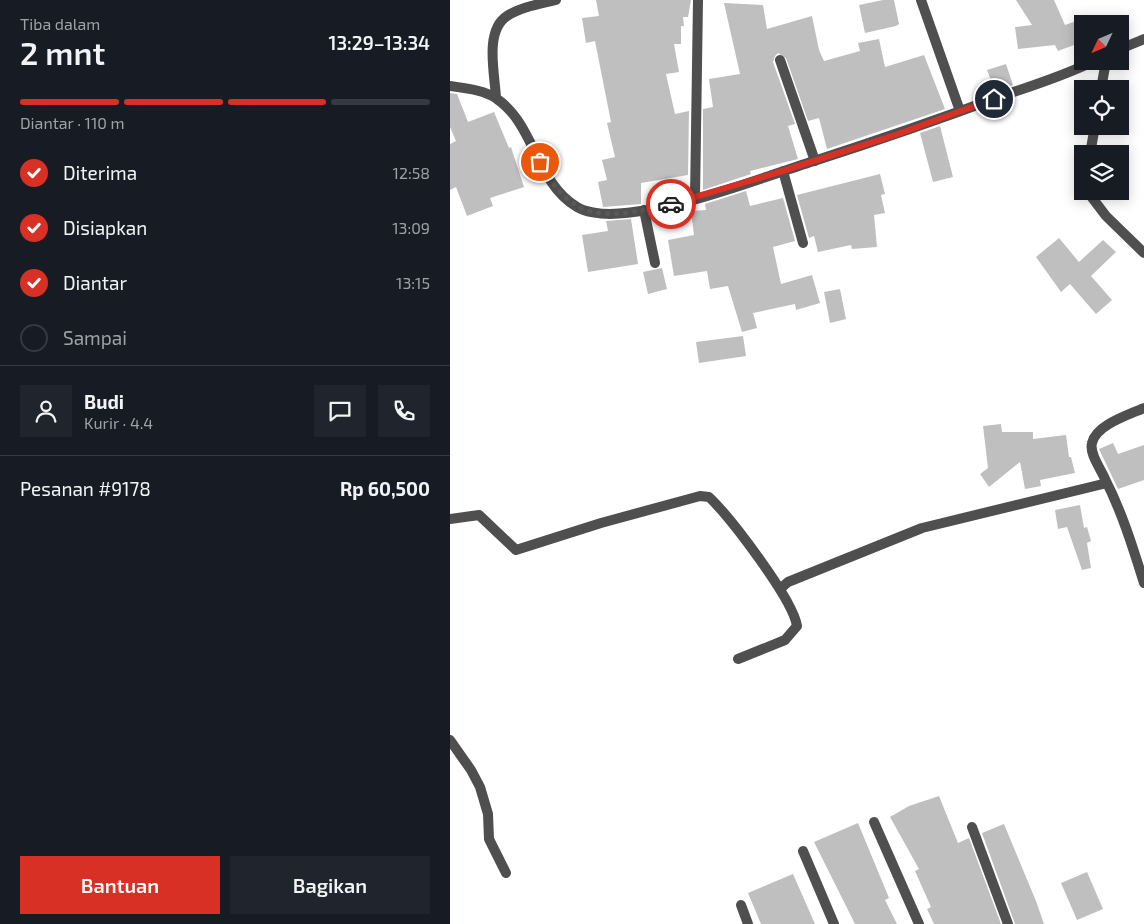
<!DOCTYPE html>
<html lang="id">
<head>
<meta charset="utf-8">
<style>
  body { margin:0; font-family:"Exo 2",sans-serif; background:#20242c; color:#f1f3f6; height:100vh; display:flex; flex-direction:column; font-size:19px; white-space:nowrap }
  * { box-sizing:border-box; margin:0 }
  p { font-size:16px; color:#9ea1a6 }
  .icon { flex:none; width:28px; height:28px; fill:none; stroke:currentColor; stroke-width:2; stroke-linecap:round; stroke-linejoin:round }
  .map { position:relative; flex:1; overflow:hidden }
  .sheet { display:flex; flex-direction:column; background:#171b24; width:450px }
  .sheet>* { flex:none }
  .needle { width:32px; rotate:226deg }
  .tools { position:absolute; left:624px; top:15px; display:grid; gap:10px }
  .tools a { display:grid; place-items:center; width:55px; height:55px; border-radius:0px; background:#171b24; box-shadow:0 2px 12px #0003; font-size:25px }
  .pin { position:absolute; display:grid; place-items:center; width:42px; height:42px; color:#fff; margin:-21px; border:2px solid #fff; border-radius:50%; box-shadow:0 1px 5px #0007 }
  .courier { position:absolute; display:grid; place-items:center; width:50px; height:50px; margin:-25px; border:4px solid #d93025; border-radius:50%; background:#fff; color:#222; box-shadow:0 1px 6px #0007 }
  .summary em { font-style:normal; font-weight:600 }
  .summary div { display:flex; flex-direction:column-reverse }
  .summary { display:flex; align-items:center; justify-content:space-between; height:85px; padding:0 20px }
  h1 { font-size:32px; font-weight:600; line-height:38px }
  .bar { display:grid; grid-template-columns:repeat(4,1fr); gap:8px 5px; align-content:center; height:60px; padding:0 20px }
  .bar i { height:6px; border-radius:4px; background:#363941 }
  .bar .active { background:#d93025 }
  .bar p { grid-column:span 4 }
  .line { display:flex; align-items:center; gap:12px; padding:0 20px; border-top:1px solid #363941 }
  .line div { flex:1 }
  .round { display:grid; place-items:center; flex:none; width:52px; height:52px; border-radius:0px; background:#20242c }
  ol { padding:0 20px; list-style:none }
  li { display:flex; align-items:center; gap:15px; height:55px }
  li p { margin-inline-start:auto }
  li .icon { padding:5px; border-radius:50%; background:#d93025; color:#fff; stroke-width:4 }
  li:last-child { color:#9ea1a6 }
  li i { width:28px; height:28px; border:2px solid #363941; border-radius:50% }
  .button { display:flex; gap:10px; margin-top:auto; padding:10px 20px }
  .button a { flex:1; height:58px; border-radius:0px; background:#d93025; color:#fff; font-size:20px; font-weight:600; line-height:58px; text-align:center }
  .button a+a { background:#20242c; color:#f1f3f6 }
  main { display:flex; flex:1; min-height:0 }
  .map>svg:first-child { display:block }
  .building { fill:#bfbfbf }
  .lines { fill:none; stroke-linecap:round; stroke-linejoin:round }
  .minor { stroke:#4f4f4f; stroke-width:10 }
  .done { stroke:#595959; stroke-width:5; stroke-dasharray:0 9 }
  .route { stroke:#d93025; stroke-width:6 }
</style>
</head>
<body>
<main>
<section class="sheet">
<div class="summary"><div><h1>2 mnt</h1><p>Tiba dalam</p></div><em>13:29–13:34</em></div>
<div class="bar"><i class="active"></i><i class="active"></i><i class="active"></i><i></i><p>Diantar · 110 m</p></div>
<ol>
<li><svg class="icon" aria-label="check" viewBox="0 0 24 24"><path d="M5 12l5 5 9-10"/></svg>Diterima<p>12:58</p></li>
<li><svg class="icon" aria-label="check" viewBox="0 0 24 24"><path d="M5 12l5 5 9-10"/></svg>Disiapkan<p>13:09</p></li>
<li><svg class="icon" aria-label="check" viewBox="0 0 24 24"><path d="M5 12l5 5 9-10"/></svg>Diantar<p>13:15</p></li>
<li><i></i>Sampai</li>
</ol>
<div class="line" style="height:90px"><a class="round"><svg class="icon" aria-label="person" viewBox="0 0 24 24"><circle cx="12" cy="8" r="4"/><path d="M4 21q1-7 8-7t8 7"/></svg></a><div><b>Budi</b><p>Kurir · 4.4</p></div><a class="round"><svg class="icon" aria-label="chat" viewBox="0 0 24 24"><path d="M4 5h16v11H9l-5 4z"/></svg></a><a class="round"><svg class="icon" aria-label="phone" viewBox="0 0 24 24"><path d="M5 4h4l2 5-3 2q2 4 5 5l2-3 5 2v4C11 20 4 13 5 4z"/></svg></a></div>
<div class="line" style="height:65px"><div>Pesanan #9178</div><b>Rp 60,500</b></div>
<div class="button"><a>Bantuan</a><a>Bagikan</a></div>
</section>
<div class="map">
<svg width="694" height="924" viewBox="0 0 694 924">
  <rect width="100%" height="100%" fill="#fff"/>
  <path class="building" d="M146,0H241L238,17H233L234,26H231V44H224L229,72L216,74L225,114L239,111L238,175L191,183V204L153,207L148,182L157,180L152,160L165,157L157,123L161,122L145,41L136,43L132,18L149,16Z
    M433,0H444L449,24L446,26L415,33L409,5Z
    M566,0H604L615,25L632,19V42L608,51L605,45L568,49L565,27L582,25Z
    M274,3L313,5L317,29L362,16L369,50L374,61L410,51L408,43L429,39L435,67L474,55L495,109L377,149L369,118L358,121L336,58L328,53L325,56L323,62L345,124L338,126L348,159L300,171L301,174L253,190V109L263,107L259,79L290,74Z
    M556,64L563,85L545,91L537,70Z
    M0,93L7,94L18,122L44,112L59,148L61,147L74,187L40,198L43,206L17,216L6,187L0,190V144L6,141L0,127Z
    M490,126L503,177L483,182L470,133Z
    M430,174L435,194L431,195L435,213L424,215L427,247L402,249L401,245L368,252L364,236L359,238L347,195Z
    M296,191L300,206L333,198L345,241L323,247L331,284L362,275L370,303L346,310L345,304L303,313L307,328L292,332L278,286L260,289L257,271L224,276L218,240L244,235L241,211L256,210L255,204Z
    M181,219L188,264L138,272L132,235L158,231L156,221Z
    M609,238L629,262L653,240L666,252L641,276L662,300L646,314L620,284L611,292L586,257Z
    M212,268L217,289L198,294L193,272Z
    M390,289L396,319L380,323L374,292Z
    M293,336L296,356L249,363L246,342Z
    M551,424L552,432H583V439L616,435L619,457H621L625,473L590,480L591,486L575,489L570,462L539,487L530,474L538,468L533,426Z
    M663,443L668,454L694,445V480L668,489L649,449Z
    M630,505L634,528L637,527L641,541L637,543L641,568L632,570L617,527L608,529L605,510Z
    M489,796L508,843L519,838L551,924H484L477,909L481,907L465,871L469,869L440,817L459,806Z
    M408,823L439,898L435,900L447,924H405L364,842Z
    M554,824L586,901L594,924H565L532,833Z
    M637,872L653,909L627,920L611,883Z
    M343,874L365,924H311L298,893Z"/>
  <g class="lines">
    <path class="minor" d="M471,0L510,111
      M670,49L694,39
      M330,60L365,161
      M0,86C14,88 35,90 47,99C85,125 86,183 127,207C135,212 150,214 160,214C225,212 301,181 364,161C426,141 487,120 549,97C581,86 614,76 644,61
      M651,89L656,61
      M46,98C45,75 34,31 57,16C71,7 90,4 106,0
      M640,154L645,126
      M333,171L353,243
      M637,191L656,216L694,253
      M245,198L248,0
      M194,210L205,263
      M694,408C678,415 646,425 642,443C639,454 651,469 655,479C672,512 683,548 694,583
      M0,519L29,515L66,550L151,523L250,496L259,497C280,517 343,599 347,626L335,640L288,659
      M330,589L338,582L472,528L657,483
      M0,740L21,770L30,787L38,814L39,839L56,873
      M424,822L469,924
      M522,827L558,924
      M353,851L384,924
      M291,905L298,924"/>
  </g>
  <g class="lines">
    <path class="done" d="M90,162C123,226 160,218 221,204"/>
    <path class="route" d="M221,204L326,173L445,135L544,99"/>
  </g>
</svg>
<div class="tools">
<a><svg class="needle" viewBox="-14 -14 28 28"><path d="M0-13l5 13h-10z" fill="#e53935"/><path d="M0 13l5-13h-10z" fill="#9ea1a6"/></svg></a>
<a><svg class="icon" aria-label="locate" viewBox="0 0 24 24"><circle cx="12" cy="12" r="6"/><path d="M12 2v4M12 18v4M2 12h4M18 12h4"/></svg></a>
<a><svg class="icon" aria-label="layers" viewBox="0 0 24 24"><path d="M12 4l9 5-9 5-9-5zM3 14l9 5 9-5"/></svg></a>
</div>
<div class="pin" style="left:90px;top:162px;background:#ea580c"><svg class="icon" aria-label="bag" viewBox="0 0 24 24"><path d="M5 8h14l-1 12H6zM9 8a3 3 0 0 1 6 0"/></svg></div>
<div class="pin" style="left:544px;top:99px;background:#1f2937"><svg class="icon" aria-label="home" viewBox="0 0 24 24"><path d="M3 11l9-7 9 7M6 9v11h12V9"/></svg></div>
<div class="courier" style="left:221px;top:204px"><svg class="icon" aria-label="car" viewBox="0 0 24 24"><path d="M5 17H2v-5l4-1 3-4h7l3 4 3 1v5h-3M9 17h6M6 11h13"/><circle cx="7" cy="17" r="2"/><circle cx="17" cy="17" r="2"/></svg></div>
</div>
</main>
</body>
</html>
